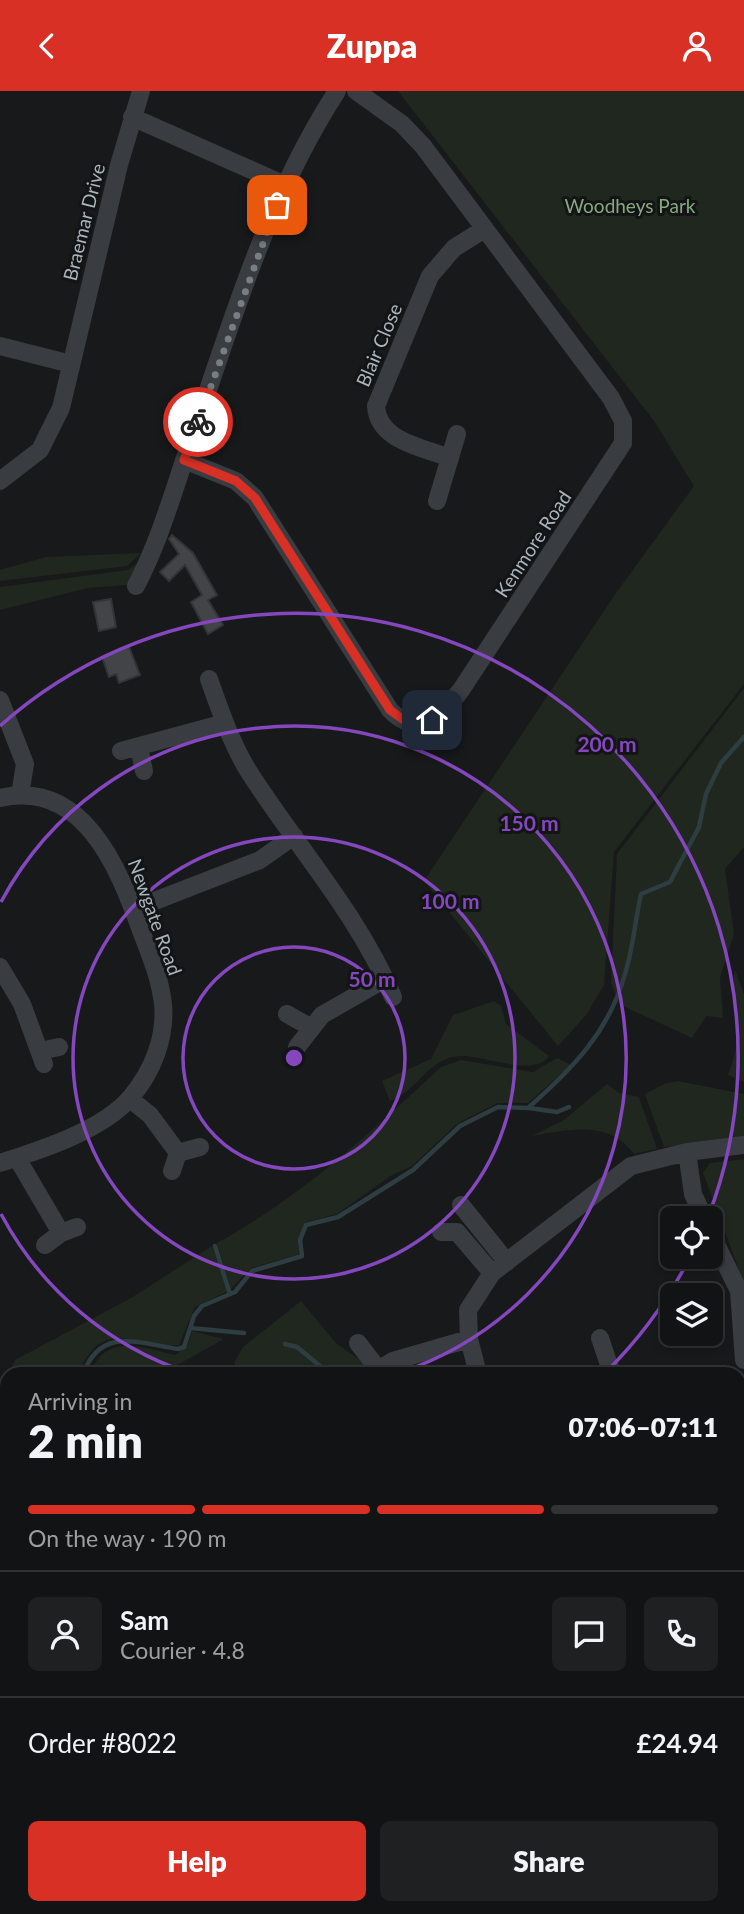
<!DOCTYPE html>
<html lang="en">
<head>
<meta charset="utf-8">
<style>
  body { margin:0; font-family:Lato,sans-serif; background:#1f2022; color:#f1f3f6; height:100vh; display:flex; flex-direction:column; font-size:26px; white-space:nowrap }
  * { box-sizing:border-box; margin:0 }
  p { font-size:23px; color:#9c9ea0 }
  .icon { flex:none; width:38px; height:38px; fill:none; stroke:currentColor; stroke-width:2; stroke-linecap:round; stroke-linejoin:round }
  .map { position:relative; flex:1; overflow:hidden }
  .details { position:absolute; left:0px; top:1276px; width:746px; height:548px; display:flex; flex-direction:column; background:#121314; border-radius:21px 21px 0 0; box-shadow:0 4px 10px #0003,0 0 0 2px #313234 }
  .details>* { flex:none }
  .buttons { position:absolute; left:660px; top:1115px; display:grid; gap:14px }
  .buttons a { display:grid; place-items:center; width:63px; height:63px; border-radius:10px; background:#121314; box-shadow:0 4px 10px #0003,0 0 0 2px #313234; font-size:35px }
  .pin { position:absolute; display:grid; place-items:center; width:60px; height:60px; color:#fff; margin:-30px; border-radius:14px; box-shadow:0 4px 10px #0006 }
  .courier { position:absolute; display:grid; place-items:center; width:70px; height:70px; margin:-35px; border:5px solid #d93025; border-radius:50%; background:#fff; color:#222; box-shadow:0 2px 9px #0007 }
  .headline em { font-style:normal; font-weight:800 }
  .headline div { display:flex; flex-direction:column-reverse }
  .headline { display:flex; align-items:center; justify-content:space-between; height:119px; padding:0 28px }
  h1 { font-size:46px; font-weight:800; line-height:52px }
  .bar { display:grid; grid-template-columns:repeat(4,1fr); gap:10px 7px; align-content:center; height:84px; padding:0 28px }
  .bar i { height:9px; border-radius:5px; background:#313234 }
  .bar .current { background:#d93025 }
  .bar p { grid-column:span 4 }
  .line { display:flex; align-items:center; gap:18px; padding:0 28px; border-top:2px solid #313234 }
  .line div { flex:1 }
  .round { display:grid; place-items:center; flex:none; width:74px; height:74px; border-radius:10px; background:#1f2022 }
  .action { display:flex; gap:14px; margin-top:auto; padding:14px 28px }
  .action a { flex:1; height:80px; border-radius:10px; background:#d93025; color:#fff; font-size:28px; font-weight:800; line-height:80px; text-align:center }
  .action a+a { background:#1f2022; color:#f1f3f6 }
  header { display:flex; justify-content:space-between; align-items:center; height:91px; padding:0 28px; background:#d93025; color:#fff; font-size:32px; font-weight:800 }
  .map>svg:first-child { display:block }
  .green { fill:#1f271e }
  .water { fill:#2d3d41 }
  .lines { fill:none; stroke-linecap:round; stroke-linejoin:round }
  .stream { stroke:#2d3d41; stroke-width:4.5 }
  .building { fill:#424448; stroke:#323437; stroke-width:2 }
  .minor { stroke:#393c41; stroke-width:18 }
  .done { stroke:#777e84; stroke-width:7; stroke-dasharray:0 12.6 }
  .route { stroke:#d93025; stroke-width:9 }
  .ring { fill:none; stroke:#8447be; stroke-width:3.5 }
  .labels { text-anchor:middle; stroke-width:6; stroke-linejoin:round; paint-order:stroke }
  .park-label { font-size:19px; fill:#88a97f; stroke:#131416 }
  .street-label { font-size:19px; fill:#aab4bc; stroke:#131416 }
  .centre { fill:#8447be; stroke:#131416; stroke-width:3.5 }
  .ring-label { font-size:21px; text-anchor:middle; font-weight:bold; fill:#8447be; stroke:#131416; stroke-width:6; stroke-linejoin:round; paint-order:stroke }
</style>
</head>
<body>
<header><svg class="icon" aria-label="back" viewBox="0 0 24 24"><path d="M15 5l-7 7 7 7"/></svg>Zuppa<svg class="icon" aria-label="person" viewBox="0 0 24 24"><circle cx="12" cy="8" r="4"/><path d="M4 21q1-7 8-7t8 7"/></svg></header>
<div class="map">
<svg width="744" height="1823" viewBox="0 0 744 1823">
  <rect width="100%" height="100%" fill="#18191b"/>
  <path class="green" d="M398,0H744V593L614,761L604,894L587,923L558,955L424,790L616,502L694,395L654,330Z
    M141,462L127,475L0,490V479L46,466Z
    M143,468L127,494L88,497L0,519V496L128,479Z
    M744,597V756L725,778L734,843L720,887L723,927L706,925L692,947L619,913L611,892L617,763Z
    M735,879L744,903V991L728,984C733,969 738,956 738,940C738,920 730,900 735,879Z
    M494,910L501,915L506,933L549,965C534,987 484,964 461,965C428,966 417,1001 390,1010L382,990L431,968L453,924Z
    M557,967L571,974L528,1012H498L458,1032L412,1075L392,1084L337,1123L306,1131L298,1149L299,1163L251,1177L231,1198L217,1152C301,1106 370,1042 441,976L461,969L533,981Z
    M678,990L744,1003V1046L664,1056L645,1003L664,993Z
    M607,993L619,1002L639,1006L657,1058L634,1063C608,1028 568,1039 532,1045L564,1029Z
    M744,1068V1192L703,1082L710,1072Z
    M212,1155L228,1200L195,1216L179,1254C135,1257 101,1224 79,1283H7V1344L0,1354C0,1318 0,1300 15,1269L131,1207Z
    M301,1210L336,1252L364,1272L363,1276L354,1283H242L234,1272L243,1256Z
    M192,1240L224,1248L161,1283H90C105,1242 141,1256 175,1264L188,1254Z
    M7,1361V1413L0,1420V1367Z
    M744,1497V1724L739,1726L738,1500Z
    M469,1816H557V1817L544,1823H456Z"/>
  <path class="water" d="M744,1543V1674L738,1672V1549Z"/>
  <g class="lines">
    <path class="stream" d="M529,1017L557,1021L569,1016
      M215,1155L230,1203
      M190,1237L244,1242
      M285,1253L297,1256L320,1275
      M83,1283C101,1235 138,1252 178,1258L184,1256L194,1225L202,1215L235,1201L252,1180L302,1165L300,1149L306,1134L338,1126L413,1079L460,1035L498,1016L528,1017C572,978 609,941 625,883C633,858 635,830 641,803L670,791L699,736L706,703L721,672L744,646
      M0,1359L7,1350"/>
  </g>
  <path class="building" d="M172,444L193,462L217,504L208,509L223,534L208,543L191,511L202,504L185,474L169,490L160,481L179,463L169,448Z
    M111,508L116,536L99,540L93,511Z
    M129,556L140,584L119,592L116,583L109,586L102,566Z"/>
  <g class="lines">
    <path class="minor" d="M132,26L285,94
      M0,255L71,273
      M450,367C422,356 378,350 376,315L430,185L454,157L483,139
      M184,369L236,390L255,407L390,619C420,649 440,625 461,599L623,352V330L611,307L423,55L402,33L356,0
      M0,390L40,359L61,317L119,74L141,0
      M437,410L457,343
      M136,495C158,453 170,411 185,367C228,243 265,111 337,0
      M209,588C220,619 231,652 249,681C297,756 358,823 393,906
      M0,609L25,673L20,704
      M139,656L144,680
      M121,660L225,632
      M0,707C82,688 118,775 140,837C149,861 160,886 163,913C166,946 153,980 131,1006C103,1039 41,1059 0,1072
      M134,818L260,769L294,745
      M0,876L22,913L44,973
      M287,923L310,936
      M297,956L322,924L385,888
      M40,960L59,956
      M130,1008L150,1024L178,1062
      M687,1061L693,1103L704,1127
      M17,1067L61,1142
      M172,1080L178,1062L200,1056
      M461,1114L507,1171
      M441,1141H457L492,1182
      M710,1141L739,1200L744,1269
      M45,1154L61,1142L77,1136
      M600,1247L612,1283
      M358,1252L378,1278
      M372,1283L393,1270L469,1248
      M478,1283L469,1248L468,1219L492,1182L631,1075L687,1061L744,1054
      M738,1297H744
      M738,1406L744,1426
      M738,1473L744,1471
      M0,1574L7,1569
      M0,1721H7
      M145,1816L146,1823
      M285,1816L288,1823
      M621,1816V1823
      M333,1823L346,1816"/>
  </g>
  <g class="lines">
    <path class="done" d="M198,331L277,114"/>
    <path class="route" d="M198,331L184,369L236,390L255,407L390,619L409,633L432,629"/>
  </g>
  <g class="ring">
    <circle cx="294" cy="967" r="111"/>
    <circle cx="294" cy="967" r="221"/>
    <path d="M189 1282A332 332 0 0 1 1 1123M1 811A332 332 0 1 1 399 1282"/>
    <path d="M689 1168A443 443 0 0 1 607 1280M0 635A443 443 0 0 1 708 1126"/>
  </g>
  <g class="labels">
    <g class="park-label">
      <text x="630" y="122">Woodheys Park</text>
    </g>
    <g class="street-label">
      <text transform="translate(84 131) rotate(-76)" y="7">Braemar Drive</text>
      <text transform="translate(379 254) rotate(-67)" y="7">Blair Close</text>
      <text transform="translate(533 453) rotate(-57)" y="7">Kenmore Road</text>
      <text transform="translate(155 826) rotate(70)" y="7">Newgate Road</text>
    </g>
  </g>
  <circle cx="294" cy="967" r="10" class="centre"/>
  <g class="ring-label">
    <text x="607" y="661">200 m</text>
    <text x="529" y="740">150 m</text>
    <text x="450" y="818">100 m</text>
    <text x="372" y="896">50 m</text>
  </g>
</svg>
<div class="buttons">
<a><svg class="icon" aria-label="locate" viewBox="0 0 24 24"><circle cx="12" cy="12" r="6"/><path d="M12 2v4M12 18v4M2 12h4M18 12h4"/></svg></a>
<a><svg class="icon" aria-label="layers" viewBox="0 0 24 24"><path d="M12 4l9 5-9 5-9-5zM3 14l9 5 9-5"/></svg></a>
</div>
<div class="pin" style="left:277px;top:114px;background:#ea580c"><svg class="icon" aria-label="bag" viewBox="0 0 24 24"><path d="M5 8h14l-1 12H6zM9 8a3 3 0 0 1 6 0"/></svg></div>
<div class="pin" style="left:432px;top:629px;background:#1f2937"><svg class="icon" aria-label="home" viewBox="0 0 24 24"><path d="M3 11l9-7 9 7M6 9v11h12V9"/></svg></div>
<div class="courier" style="left:198px;top:331px"><svg class="icon" aria-label="bike" viewBox="0 0 24 24"><circle cx="6" cy="16" r="4"/><circle cx="18" cy="16" r="4"/><path d="M6 16l4-8h5l3 8M10 8l3 8H6M13 5h3"/></svg></div>
<section class="details">
<div class="headline"><div><h1>2 min</h1><p>Arriving in</p></div><em>07:06–07:11</em></div>
<div class="bar"><i class="current"></i><i class="current"></i><i class="current"></i><i></i><p>On the way · 190 m</p></div>
<div class="line" style="height:126px"><a class="round"><svg class="icon" aria-label="person" viewBox="0 0 24 24"><circle cx="12" cy="8" r="4"/><path d="M4 21q1-7 8-7t8 7"/></svg></a><div><b>Sam</b><p>Courier · 4.8</p></div><a class="round"><svg class="icon" aria-label="chat" viewBox="0 0 24 24"><path d="M4 5h16v11H9l-5 4z"/></svg></a><a class="round"><svg class="icon" aria-label="phone" viewBox="0 0 24 24"><path d="M5 4h4l2 5-3 2q2 4 5 5l2-3 5 2v4C11 20 4 13 5 4z"/></svg></a></div>
<div class="line" style="height:91px"><div>Order #8022</div><b>£24.94</b></div>
<div class="action"><a>Help</a><a>Share</a></div>
</section>
</div>
</body>
</html>
